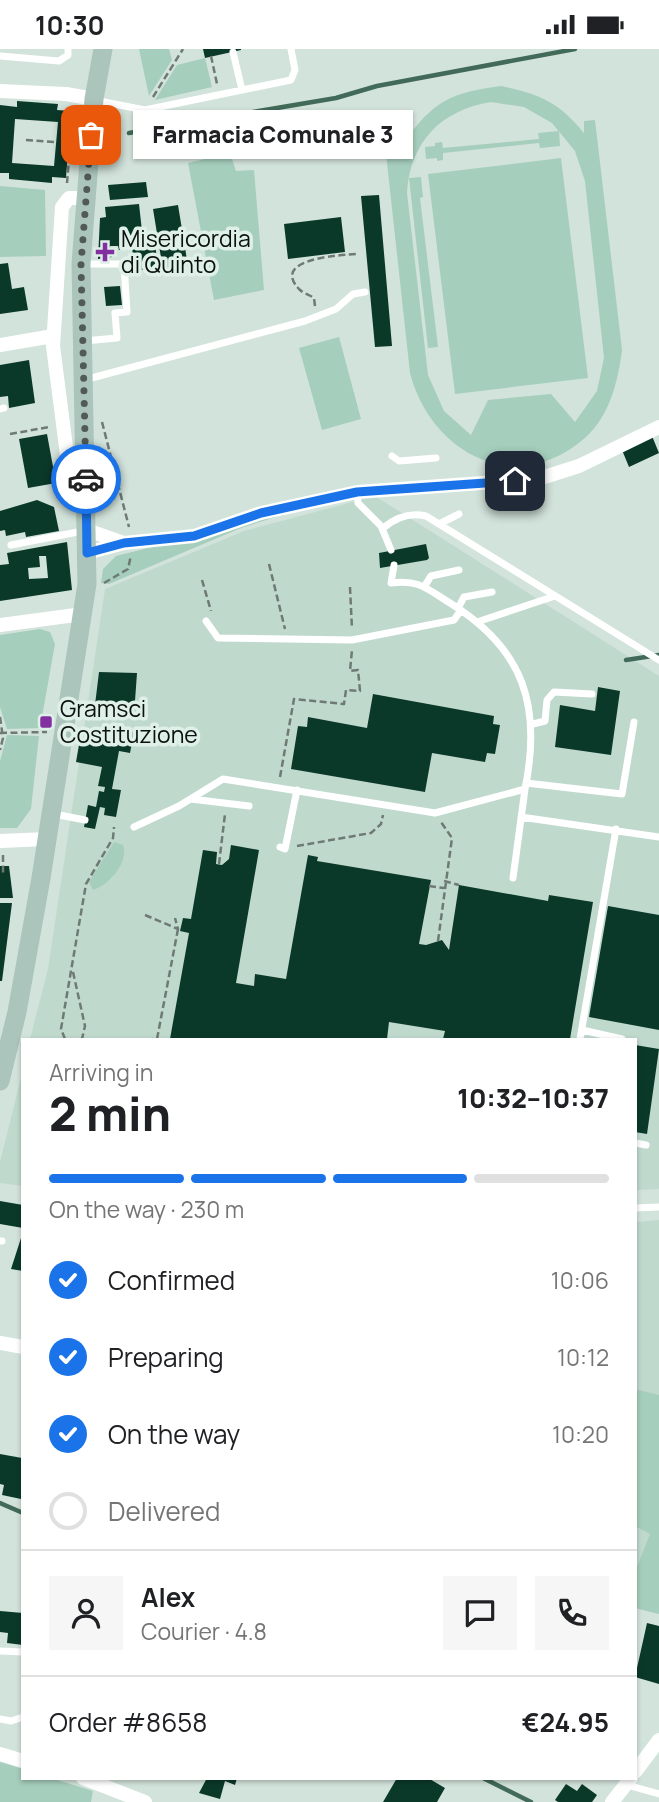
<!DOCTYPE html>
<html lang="en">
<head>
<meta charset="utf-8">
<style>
  body { margin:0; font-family:Manrope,sans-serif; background:#f6f6f6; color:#202124; height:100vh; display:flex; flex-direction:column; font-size:26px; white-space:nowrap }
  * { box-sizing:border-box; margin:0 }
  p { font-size:23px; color:#757577 }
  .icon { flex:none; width:38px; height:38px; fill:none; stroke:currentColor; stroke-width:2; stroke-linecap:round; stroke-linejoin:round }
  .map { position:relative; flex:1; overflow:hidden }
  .side { position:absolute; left:21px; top:989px; width:616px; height:742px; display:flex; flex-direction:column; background:#fff; border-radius:0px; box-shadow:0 2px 5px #0004 }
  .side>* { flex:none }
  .pin { position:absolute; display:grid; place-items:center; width:60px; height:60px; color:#fff; margin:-30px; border-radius:14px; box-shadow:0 4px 10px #0006 }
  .courier { position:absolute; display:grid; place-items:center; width:70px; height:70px; margin:-35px; border:5px solid #1a73e8; border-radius:50%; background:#fff; color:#222; box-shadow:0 2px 9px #0007 }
  .bubble { position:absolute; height:49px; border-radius:0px; background:#fff; box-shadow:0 2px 5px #0004; font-size:23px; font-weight:800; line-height:49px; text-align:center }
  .head em { font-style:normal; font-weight:800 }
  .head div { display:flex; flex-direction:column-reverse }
  .head { display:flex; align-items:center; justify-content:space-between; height:119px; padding:0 28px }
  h1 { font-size:46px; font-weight:800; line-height:52px }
  .bar { display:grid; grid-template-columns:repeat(4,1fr); gap:10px 7px; align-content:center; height:84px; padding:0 28px }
  .bar i { height:9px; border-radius:5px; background:#e0e0e0 }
  .bar .selected { background:#1a73e8 }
  .bar p { grid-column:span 4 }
  .line { display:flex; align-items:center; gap:18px; padding:0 28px; border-top:2px solid #e0e0e0 }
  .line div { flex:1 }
  .round { display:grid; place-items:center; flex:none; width:74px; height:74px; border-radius:0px; background:#f6f6f6 }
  ol { padding:0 28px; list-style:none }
  li { display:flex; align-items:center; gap:21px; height:77px }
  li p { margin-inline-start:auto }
  li .icon { padding:7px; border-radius:50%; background:#1a73e8; color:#fff; stroke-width:4 }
  li:last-child { color:#757577 }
  li i { width:38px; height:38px; border:4px solid #e0e0e0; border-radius:50% }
  .status { display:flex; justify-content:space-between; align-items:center; height:49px; padding:0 35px; background:#fff; direction:ltr }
  .status svg { height:19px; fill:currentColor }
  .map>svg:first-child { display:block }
  .built { fill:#c0d9cd }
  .green { fill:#a6cebc; fill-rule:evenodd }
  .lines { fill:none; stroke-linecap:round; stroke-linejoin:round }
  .stream { stroke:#416a59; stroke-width:4.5 }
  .building { fill:#0b3929; fill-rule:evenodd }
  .path { stroke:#6f7a75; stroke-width:2.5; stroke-dasharray:7 3.5; stroke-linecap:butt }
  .service { stroke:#fff; stroke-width:7 }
  .minor { stroke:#fff; stroke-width:14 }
  .secondary { stroke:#acc5bc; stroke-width:19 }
  .done { stroke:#515a56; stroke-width:7; stroke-dasharray:0 12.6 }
  .route { stroke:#1a73e8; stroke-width:9 }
  .poi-dot { fill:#8230a0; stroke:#dff0e8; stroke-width:2.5 }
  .labels { text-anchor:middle; stroke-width:7; stroke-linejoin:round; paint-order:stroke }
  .poi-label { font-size:23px; fill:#0b110e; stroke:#dff0e8; text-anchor:start }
</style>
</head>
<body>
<div class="status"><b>10:30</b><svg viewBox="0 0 49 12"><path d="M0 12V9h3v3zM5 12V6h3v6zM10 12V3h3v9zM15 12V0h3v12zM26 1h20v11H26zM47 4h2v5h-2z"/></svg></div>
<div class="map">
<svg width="659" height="1753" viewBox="0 0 659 1753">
  <rect width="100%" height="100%" fill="#d2e3db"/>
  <path class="built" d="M375,447L659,627V1140L635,1141V990H30L48,920L105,540L244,482Z
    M23,1021V1137L0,1134V1113Z
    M659,1171V1565L635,1559V1173Z"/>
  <path class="green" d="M139,0H169L172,11L149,47Z
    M205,9L212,38L155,51L177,16Z
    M501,37C539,45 559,53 584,84V72L595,71L622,301C618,332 610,366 586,388C517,450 431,405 410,324L382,68L400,66L404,94C432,52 453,43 501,37ZM491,53L524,58L552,74L575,102L585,132L604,309L597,342L575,373L551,345L488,351L471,386L444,362L428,326L407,144C410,93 441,61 491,53Z
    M559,82L560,97L540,99L539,94L443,104V111L437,112V109L426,110L425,98L435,97V94L442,93L443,99L539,90L538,84Z
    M230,104L236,122L254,121L264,241L214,251L188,114Z
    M561,109L588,329L455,345L428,125Z
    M421,128L423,148L420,149L438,298L428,299L409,129Z
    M0,137L45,141L46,207L0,208Z
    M339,288L361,370L322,381L299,299Z
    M285,465L241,479L109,535L101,534L103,520L116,507Z
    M40,580L50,583L55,595L40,679L7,680L0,658V586Z
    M7,686L39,687L31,760L17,779H0V712Z
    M114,793L123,796C129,814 109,836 93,841L89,833Z
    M635,1340L659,1346V1565L635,1559V1523L650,1485L635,1477Z
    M0,1713L23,1720V1729H51L93,1742L91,1753H0Z"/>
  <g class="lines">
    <path class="stream" d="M129,84L336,49L377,37L575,0
      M626,611L659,606
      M0,1454L23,1464
      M483,1729L531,1753"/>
  </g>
  <path class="building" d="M203,0H241V1L205,9Z
    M17,52L58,55L57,61L71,62L66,129L52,128V134L9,130V124H0V56L17,58ZM15,70L58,73L54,117L12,114Z
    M146,133L148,148L110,151L108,136Z
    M379,146L392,297L375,298L361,147Z
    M139,155L143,191L150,190V195L155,194L158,219L135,222L132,199L119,201L118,197H110L112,208L98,210L100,169L106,168L105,158Z
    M178,156L188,217L163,221L153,160Z
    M341,168L345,203L288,210L284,175Z
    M8,214L12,240L24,238L28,261L0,265V215Z
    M120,237L122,256L106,257L104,238Z
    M29,311L35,354L9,359L8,347L0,348V316Z
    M47,385L56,434L28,439L19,390Z
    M652,387L659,404L629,418L622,401Z
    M37,451L54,458L59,482L26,488L25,483L6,487L5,481L0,482V462Z
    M67,493L72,541L0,552V516L9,515L7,504ZM39,507H46L48,529L29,530L28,519L40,518Z
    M426,495L429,509L427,511L380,519L379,504Z
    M99,623L137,624L134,666L94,664Z
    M598,638L620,642L611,706L555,698L560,656L595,662Z
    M373,645L494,667L493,675L500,676L495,705L487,704L485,713L432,704L425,743L291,720L298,677L307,678L308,668L367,679Z
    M120,680L134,683L130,704L119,702L112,740L121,741L116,768L104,766L105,759L100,758L95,780L84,778L88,756L96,758L99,742L104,743L105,738L98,737L102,718L76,713L80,690L105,694L106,690L118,692Z
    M231,796L259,801L236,934L254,937L255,925L286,930L308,806L318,808L317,812L431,831L419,895L426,896L442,891L449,901L459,836L548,852L549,846L593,853L570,990H443L445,982L389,973L387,990H170L189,884L180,882L183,869L191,870L203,801L217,803L216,815L222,816L229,810Z
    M0,817H9L13,849H0Z
    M0,854H12L2,932H0Z
    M608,857L659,866V981L589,968Z
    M635,996L659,1000L647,1085L635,1083Z
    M0,1152L23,1156V1179L0,1175Z
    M22,1186H23V1222L11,1220Z
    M0,1405L22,1409L21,1450L2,1446L4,1436L0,1435Z
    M0,1562L23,1564V1596L7,1594L8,1584L0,1583Z
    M647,1574L659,1577V1635L635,1628Z
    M207,1729H237L235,1736L225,1732L220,1750L199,1744Z
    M397,1729H428L445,1739L437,1753H383Z
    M566,1735L577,1742L582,1735L597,1746L592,1753H558L555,1751Z"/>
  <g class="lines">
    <path class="path" d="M211,7L217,35
      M153,48L183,0
      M26,91L54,93
      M67,134L73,61
      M315,257L314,249C310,246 303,244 300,241C268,209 343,206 356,205
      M102,373L129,478
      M10,385L49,378
      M269,515L285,580
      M202,531L211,562
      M104,534L128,520L131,506
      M350,538L352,580
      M0,668L3,689L0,701
      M0,684L47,683
      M280,728L294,650L344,655L346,641L360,642L358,621L350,622L352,601
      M297,797L371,784L381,775L383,766
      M3,806V824
      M219,815L225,765
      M444,832L459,836
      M429,837L444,839
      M145,866L178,880L175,869
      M438,892L452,789L441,773
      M73,923L85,977L82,990
      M65,990L61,980L86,835L113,789L114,778
      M157,990L178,880"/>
    <path class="service" d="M233,3L242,41
      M0,7L59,12L68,6V0
      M94,51L145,61L291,31L295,21L291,0
      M82,215H124L127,263L115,264L117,289L84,292
      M84,331L305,272L336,260L353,245L365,243
      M0,360L4,359
      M392,407L399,412L436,409
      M357,443L358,454L381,477L391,501
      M439,475L459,465
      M383,479C395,469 410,463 426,467L659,611
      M11,496L83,482
      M424,538L431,527L459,521
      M458,559L464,548L492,543
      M206,572L218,589L352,591L454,571L461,561
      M477,573L555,547
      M533,675L545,672L547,651L554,643L592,645
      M526,734L622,745L634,673
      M191,750L249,757
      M54,765L85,771
      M521,768L659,788
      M134,778L179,757L223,730L435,764L525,740C542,657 524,600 450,554C427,540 419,530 391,534L394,516
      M280,798L285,800L297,741
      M513,829L525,740
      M582,981L622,990
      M580,990L616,780
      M635,1094L646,1096
      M635,1159L659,1158
      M0,1192H2
      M0,1602L23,1603
      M0,1670L11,1672L23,1668
      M627,1736L659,1745"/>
    <path class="minor" d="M0,42L66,45L94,50
      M86,149H69L62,158L53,297L67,406L73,419L86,426
      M0,296L53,287
      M87,481L124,494
      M87,504L124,494L194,487L261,464L357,443L538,430L579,417L659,378
      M0,576L83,565
      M0,792L47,790
      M0,1294L23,1298
      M0,1705L23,1712
      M635,1723L659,1691
      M83,1729L145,1753
      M612,1753L631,1729"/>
    <path class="secondary" d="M0,1032L17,963L41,829L87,535L81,215L94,50L103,0"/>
  </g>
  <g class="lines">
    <path class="done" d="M86,430L81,215L91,86"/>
    <path class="route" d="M86,430L87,504L124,494L194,487L261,464L357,443L515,432"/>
  </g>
  <g class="poi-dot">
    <path d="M101.5 192.5h7v7h7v7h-7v7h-7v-7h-7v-7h7z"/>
    <rect x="39" y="666" width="14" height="14" rx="3.5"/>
  </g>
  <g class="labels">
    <g class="poi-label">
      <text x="121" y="198">Misericordia<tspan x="121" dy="26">di Quinto</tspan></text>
      <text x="60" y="668">Gramsci<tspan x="60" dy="26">Costituzione</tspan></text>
    </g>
  </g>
</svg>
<div class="pin" style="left:91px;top:86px;background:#ea580c"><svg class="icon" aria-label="bag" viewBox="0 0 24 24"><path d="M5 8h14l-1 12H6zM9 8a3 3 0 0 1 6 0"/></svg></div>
<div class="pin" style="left:515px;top:432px;background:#1f2937"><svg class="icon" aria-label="home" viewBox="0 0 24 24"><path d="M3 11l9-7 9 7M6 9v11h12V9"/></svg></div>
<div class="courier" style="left:86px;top:430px"><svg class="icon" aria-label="car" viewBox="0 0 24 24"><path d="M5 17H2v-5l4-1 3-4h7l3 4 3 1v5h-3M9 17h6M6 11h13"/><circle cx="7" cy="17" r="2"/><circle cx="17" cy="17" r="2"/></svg></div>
<div class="bubble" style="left:133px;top:61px;width:280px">Farmacia Comunale 3</div>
<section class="side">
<div class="head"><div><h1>2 min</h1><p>Arriving in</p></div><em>10:32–10:37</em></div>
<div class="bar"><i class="selected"></i><i class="selected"></i><i class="selected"></i><i></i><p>On the way · 230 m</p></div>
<ol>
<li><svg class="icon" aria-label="check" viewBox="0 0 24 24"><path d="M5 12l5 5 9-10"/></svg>Confirmed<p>10:06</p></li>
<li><svg class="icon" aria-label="check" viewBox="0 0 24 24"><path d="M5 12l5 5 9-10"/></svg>Preparing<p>10:12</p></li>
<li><svg class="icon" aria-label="check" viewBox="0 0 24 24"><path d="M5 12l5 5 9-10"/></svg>On the way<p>10:20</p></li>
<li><i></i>Delivered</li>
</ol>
<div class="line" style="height:126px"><a class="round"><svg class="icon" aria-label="person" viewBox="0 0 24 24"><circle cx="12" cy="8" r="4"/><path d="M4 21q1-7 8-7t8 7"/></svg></a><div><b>Alex</b><p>Courier · 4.8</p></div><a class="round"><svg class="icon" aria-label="chat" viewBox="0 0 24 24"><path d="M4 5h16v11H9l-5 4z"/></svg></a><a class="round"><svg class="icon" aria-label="phone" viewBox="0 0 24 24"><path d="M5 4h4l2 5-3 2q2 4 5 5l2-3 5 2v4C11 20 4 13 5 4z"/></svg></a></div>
<div class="line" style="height:91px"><div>Order #8658</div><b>€24.95</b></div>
</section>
</div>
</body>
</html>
